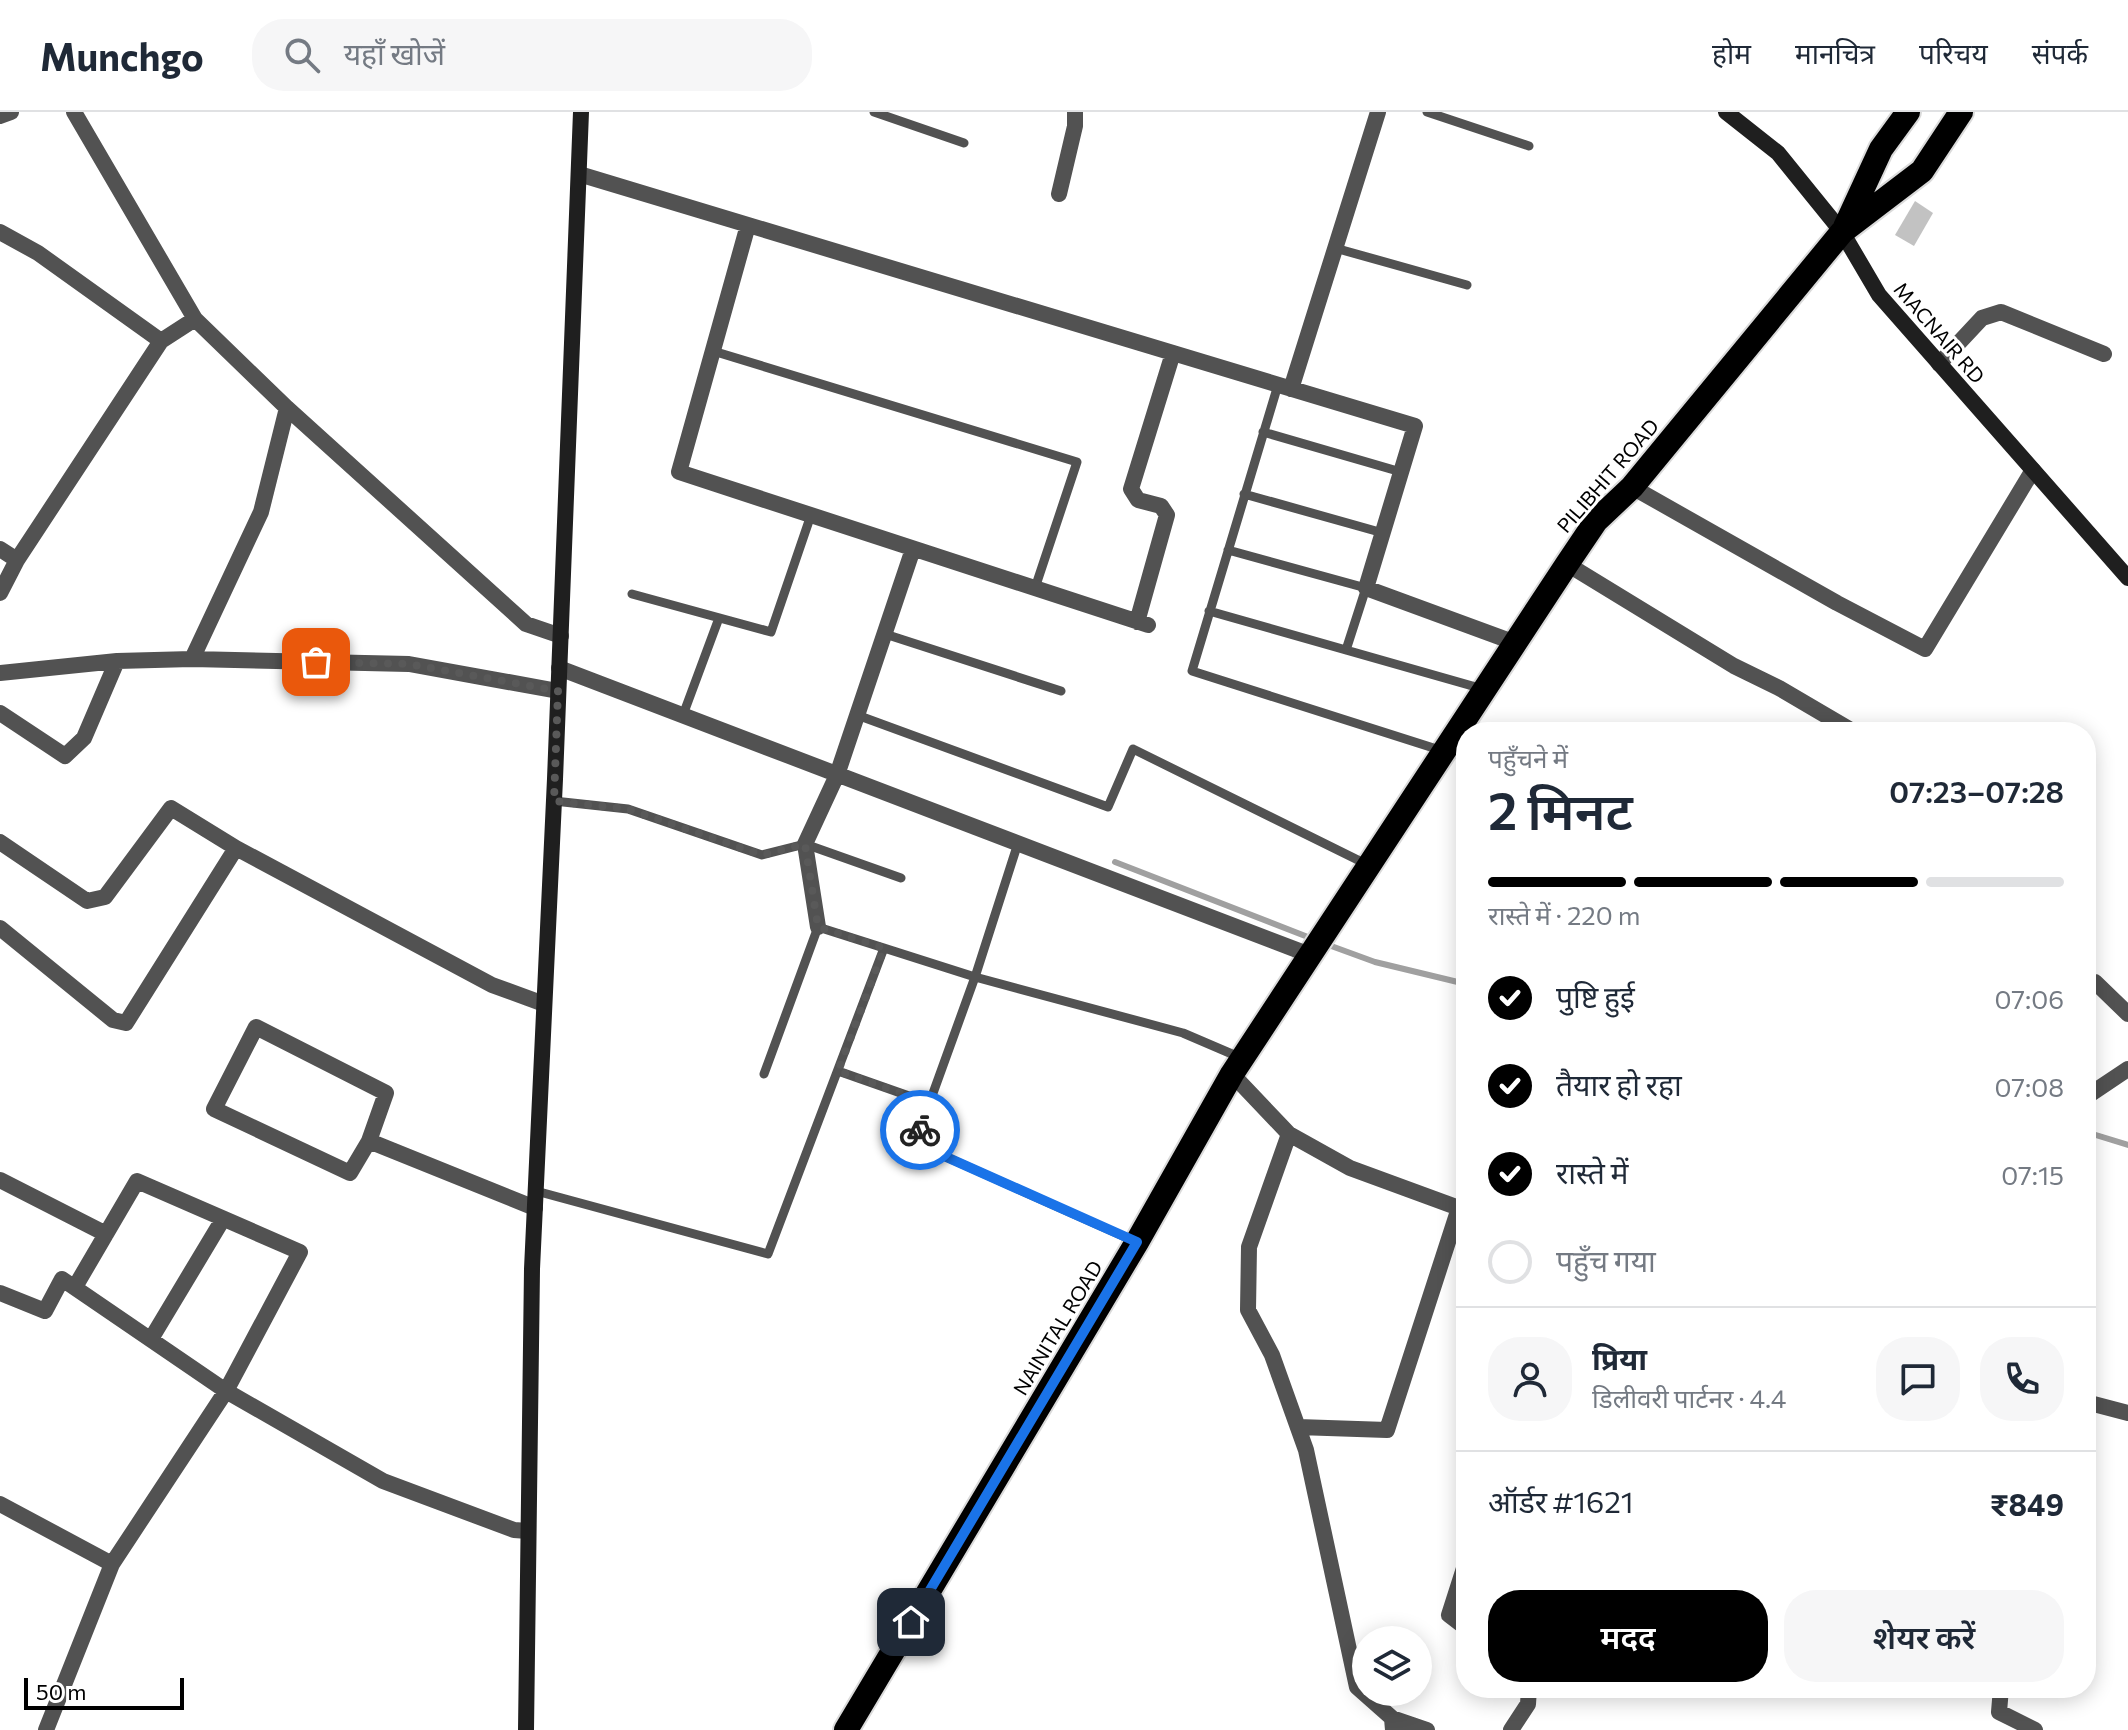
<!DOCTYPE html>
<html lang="hi">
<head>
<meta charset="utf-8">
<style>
  body { margin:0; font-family:Commissioner,"Noto Sans Devanagari",sans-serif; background:#f6f6f7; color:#1f2937; height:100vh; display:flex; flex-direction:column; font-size:30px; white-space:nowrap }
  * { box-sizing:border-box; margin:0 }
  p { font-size:26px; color:#747a83 }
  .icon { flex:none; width:44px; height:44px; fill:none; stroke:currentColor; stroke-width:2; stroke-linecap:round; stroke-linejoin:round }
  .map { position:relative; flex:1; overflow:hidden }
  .side { position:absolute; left:1456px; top:610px; width:640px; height:976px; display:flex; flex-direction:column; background:#fff; border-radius:32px; box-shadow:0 4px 20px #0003 }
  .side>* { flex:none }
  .buttons { position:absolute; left:1352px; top:1514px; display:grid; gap:16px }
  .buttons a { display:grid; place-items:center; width:80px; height:80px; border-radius:50%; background:#fff; box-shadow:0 4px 20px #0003; font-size:40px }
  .scale { position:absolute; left:24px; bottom:20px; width:160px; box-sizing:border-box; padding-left:8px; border:4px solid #000; border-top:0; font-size:22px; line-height:28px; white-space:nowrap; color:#000; -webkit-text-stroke:6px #fff; paint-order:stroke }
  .pin { position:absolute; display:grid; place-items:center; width:68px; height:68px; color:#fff; margin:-34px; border-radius:16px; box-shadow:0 4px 12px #0006 }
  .courier { position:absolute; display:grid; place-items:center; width:80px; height:80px; margin:-40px; border:6px solid #1a73e8; border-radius:50%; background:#fff; color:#222; box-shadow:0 2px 10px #0007 }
  .headline em { font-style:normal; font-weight:600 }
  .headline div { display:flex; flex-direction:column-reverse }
  .headline { display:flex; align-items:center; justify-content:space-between; height:136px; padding:0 32px }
  h1 { font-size:52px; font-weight:600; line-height:60px }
  .bar { display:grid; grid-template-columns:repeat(4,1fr); gap:12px 8px; align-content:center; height:96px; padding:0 32px }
  .bar i { height:10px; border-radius:6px; background:#e0e1e3 }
  .bar .on { background:#000 }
  .bar p { grid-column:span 4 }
  .line { display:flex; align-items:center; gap:20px; padding:0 32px; border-top:2px solid #e0e1e3 }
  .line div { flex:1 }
  .round { display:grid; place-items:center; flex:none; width:84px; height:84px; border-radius:32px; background:#f6f6f7 }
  ol { padding:0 32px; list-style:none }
  li { display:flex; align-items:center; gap:24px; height:88px }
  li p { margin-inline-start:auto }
  li .icon { padding:8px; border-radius:50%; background:#000; color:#fff; stroke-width:4 }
  li:last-child { color:#747a83 }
  li i { width:44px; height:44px; border:4px solid #e0e1e3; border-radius:50% }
  .cta { display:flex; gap:16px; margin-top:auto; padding:16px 32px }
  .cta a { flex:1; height:92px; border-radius:32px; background:#000; color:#fff; font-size:32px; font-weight:600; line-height:92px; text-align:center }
  .cta a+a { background:#f6f6f7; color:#1f2937 }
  header { display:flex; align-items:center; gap:48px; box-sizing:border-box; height:112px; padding:0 40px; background:#fff; border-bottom:2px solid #e0e1e3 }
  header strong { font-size:38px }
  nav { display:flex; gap:44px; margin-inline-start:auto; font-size:28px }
  .search { width:560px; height:72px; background:#f6f6f7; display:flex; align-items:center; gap:20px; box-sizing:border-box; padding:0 28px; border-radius:32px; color:#747a83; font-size:30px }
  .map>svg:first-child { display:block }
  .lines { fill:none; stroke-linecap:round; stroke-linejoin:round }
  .stream { stroke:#a0a0a0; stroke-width:6 }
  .building { fill:#c2c2c2 }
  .highway-casing { stroke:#dbdbdb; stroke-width:28 }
  .lane { stroke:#525252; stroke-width:9 }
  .street { stroke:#525252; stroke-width:16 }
  .secondary { stroke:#1f1f1f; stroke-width:16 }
  .highway { stroke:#000; stroke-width:24 }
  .done { stroke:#595959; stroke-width:8; stroke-dasharray:0 14.4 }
  .route { stroke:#1a73e8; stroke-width:10 }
  .labels { text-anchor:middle; stroke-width:6; stroke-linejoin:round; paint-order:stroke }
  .street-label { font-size:20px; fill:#000; stroke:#fff }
</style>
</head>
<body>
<header>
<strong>Munchgo</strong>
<div class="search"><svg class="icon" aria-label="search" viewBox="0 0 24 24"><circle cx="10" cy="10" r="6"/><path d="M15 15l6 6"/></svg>यहाँ खोजें</div>
<nav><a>होम</a><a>मानचित्र</a><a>परिचय</a><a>संपर्क</a></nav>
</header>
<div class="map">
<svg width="2128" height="1618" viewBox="0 0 2128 1618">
  <rect width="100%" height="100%" fill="#fff"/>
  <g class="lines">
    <path class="stream" d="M1115,750L1313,827
      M1323,831L1375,850L1466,872
      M2086,1020L2128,1033"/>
  </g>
  <path class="building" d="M1915,89L1933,101L1914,134L1895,123Z"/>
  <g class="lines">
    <defs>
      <path id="highway" d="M1845,115L1881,37L1908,0
        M846,1618L1137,1130L1232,962L1567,452L1596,409L1632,375L1842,120L1922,59L1961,0"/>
    </defs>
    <use href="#highway" class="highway-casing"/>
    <path class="lane" d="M874,0L964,31
      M1427,0L1529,34
      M1335,136L1467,173
      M713,239L1077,350L1035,476
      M1278,273L1192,559L1443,639
      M1263,320L1401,360
      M1244,382L1383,421
      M1228,438L1366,476L1346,538
      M632,482L771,520L811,403
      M1209,499L1483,577
      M885,522L1061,579
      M683,603L719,506
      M857,603L1108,695L1133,637L1368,753
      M554,689L628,697L762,743L805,732L901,766
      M1018,731L975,865L915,1031L1134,1129
      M838,959L929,991
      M764,962L818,815L975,865L1183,921L1239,945
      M536,1079L768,1142L884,836"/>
    <path class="street" d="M74,0L195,207L287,296L526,512L561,524
      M0,4L11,0
      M579,62L1415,314L1366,476L1513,530
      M1059,82L1075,14V0
      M748,113L679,360L1148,513
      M0,120L38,141L161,229
      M1939,252L1982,206L2001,200L2104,242
      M1291,277L1378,0
      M1632,375L1837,491L1925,537L2033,358
      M0,437L17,448
      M1567,452L1734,554L1779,576L1854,620
      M0,481L17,448L161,229L195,207
      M1137,510L1167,403L1161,394L1138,388L1131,377L1173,241
      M192,547L261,400L287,296
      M559,556L1310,843
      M0,561L117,549L192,547L409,552L558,579
      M0,601L65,644L84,626L117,549
      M0,730L87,789L105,785L171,696L236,736L492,873L544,892
      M818,815L805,732L837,663L913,437
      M0,816L113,908L126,911L236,736
      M2095,870L2128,902
      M1232,962L1289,1022L1350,1056L1459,1096L1466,1091
      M2086,985L2128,957
      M1289,1022L1249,1135L1248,1198L1272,1243L1306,1338L1357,1575L1392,1606L1393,1618
      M369,1029L386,981L256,915L214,997L350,1061L369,1029L535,1096
      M0,1068L106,1122
      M0,1181L45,1199L62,1167L226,1279L383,1369L514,1418L528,1419
      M151,1227L223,1107
      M2086,1290L2128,1301
      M1298,1315L1387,1318L1459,1096
      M0,1392L112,1452
      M1466,1450L1449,1503L1466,1516
      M2001,1576L1999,1600L2035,1618
      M1392,1606L1427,1618
      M46,1618L112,1452L226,1279L300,1140L137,1069L75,1175
      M1511,1618L1528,1592L1529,1576"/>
    <path class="secondary" d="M1726,0L1778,41L1842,120L1879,183L2128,466
      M526,1618L532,1157L555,667L581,0"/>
    <use href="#highway" class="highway"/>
  </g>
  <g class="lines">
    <path class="done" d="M316,550L409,552L558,579L554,689L628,697L762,743L805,732L818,815L884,836L838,959L929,991L920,1018"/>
    <path class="route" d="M911,1510L1137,1130L915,1031L920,1018"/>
  </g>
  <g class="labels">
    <g class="street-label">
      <text transform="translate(1939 221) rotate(49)" y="7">MACNAIR RD</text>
      <text transform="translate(1608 364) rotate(-49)" y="7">PILIBHIT ROAD</text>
      <text transform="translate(1058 1216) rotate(-59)" y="7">NAINITAL ROAD</text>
    </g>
  </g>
</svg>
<div class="buttons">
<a><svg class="icon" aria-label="layers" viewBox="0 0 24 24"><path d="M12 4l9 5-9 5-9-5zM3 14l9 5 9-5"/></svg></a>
</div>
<div class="scale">50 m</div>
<div class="pin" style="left:316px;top:550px;background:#ea580c"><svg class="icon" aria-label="bag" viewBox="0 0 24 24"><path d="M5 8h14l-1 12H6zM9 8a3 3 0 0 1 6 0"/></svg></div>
<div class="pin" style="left:911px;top:1510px;background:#1f2937"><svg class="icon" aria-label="home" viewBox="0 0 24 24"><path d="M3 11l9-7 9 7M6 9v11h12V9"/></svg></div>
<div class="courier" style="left:920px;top:1018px"><svg class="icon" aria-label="bike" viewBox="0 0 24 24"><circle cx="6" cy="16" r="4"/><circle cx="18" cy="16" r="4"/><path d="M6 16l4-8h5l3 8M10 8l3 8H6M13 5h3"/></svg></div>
<section class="side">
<div class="headline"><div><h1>2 मिनट</h1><p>पहुँचने में</p></div><em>07:23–07:28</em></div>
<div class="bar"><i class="on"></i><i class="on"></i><i class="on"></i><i></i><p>रास्ते में · 220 m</p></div>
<ol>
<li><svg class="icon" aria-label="check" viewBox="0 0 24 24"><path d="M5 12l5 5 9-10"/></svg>पुष्टि हुई<p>07:06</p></li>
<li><svg class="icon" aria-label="check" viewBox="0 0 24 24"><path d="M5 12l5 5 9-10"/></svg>तैयार हो रहा<p>07:08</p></li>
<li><svg class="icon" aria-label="check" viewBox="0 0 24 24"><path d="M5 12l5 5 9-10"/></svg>रास्ते में<p>07:15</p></li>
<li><i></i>पहुँच गया</li>
</ol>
<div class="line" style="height:144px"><a class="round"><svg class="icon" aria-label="person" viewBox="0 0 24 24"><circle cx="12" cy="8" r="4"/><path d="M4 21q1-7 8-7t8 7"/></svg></a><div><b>प्रिया</b><p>डिलीवरी पार्टनर · 4.4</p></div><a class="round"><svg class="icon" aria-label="chat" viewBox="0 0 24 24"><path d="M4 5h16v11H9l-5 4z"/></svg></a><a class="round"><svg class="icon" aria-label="phone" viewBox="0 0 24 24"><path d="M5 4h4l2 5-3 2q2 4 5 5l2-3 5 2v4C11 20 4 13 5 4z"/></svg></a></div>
<div class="line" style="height:104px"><div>ऑर्डर #1621</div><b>₹849</b></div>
<div class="cta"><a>मदद</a><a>शेयर करें</a></div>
</section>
</div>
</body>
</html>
